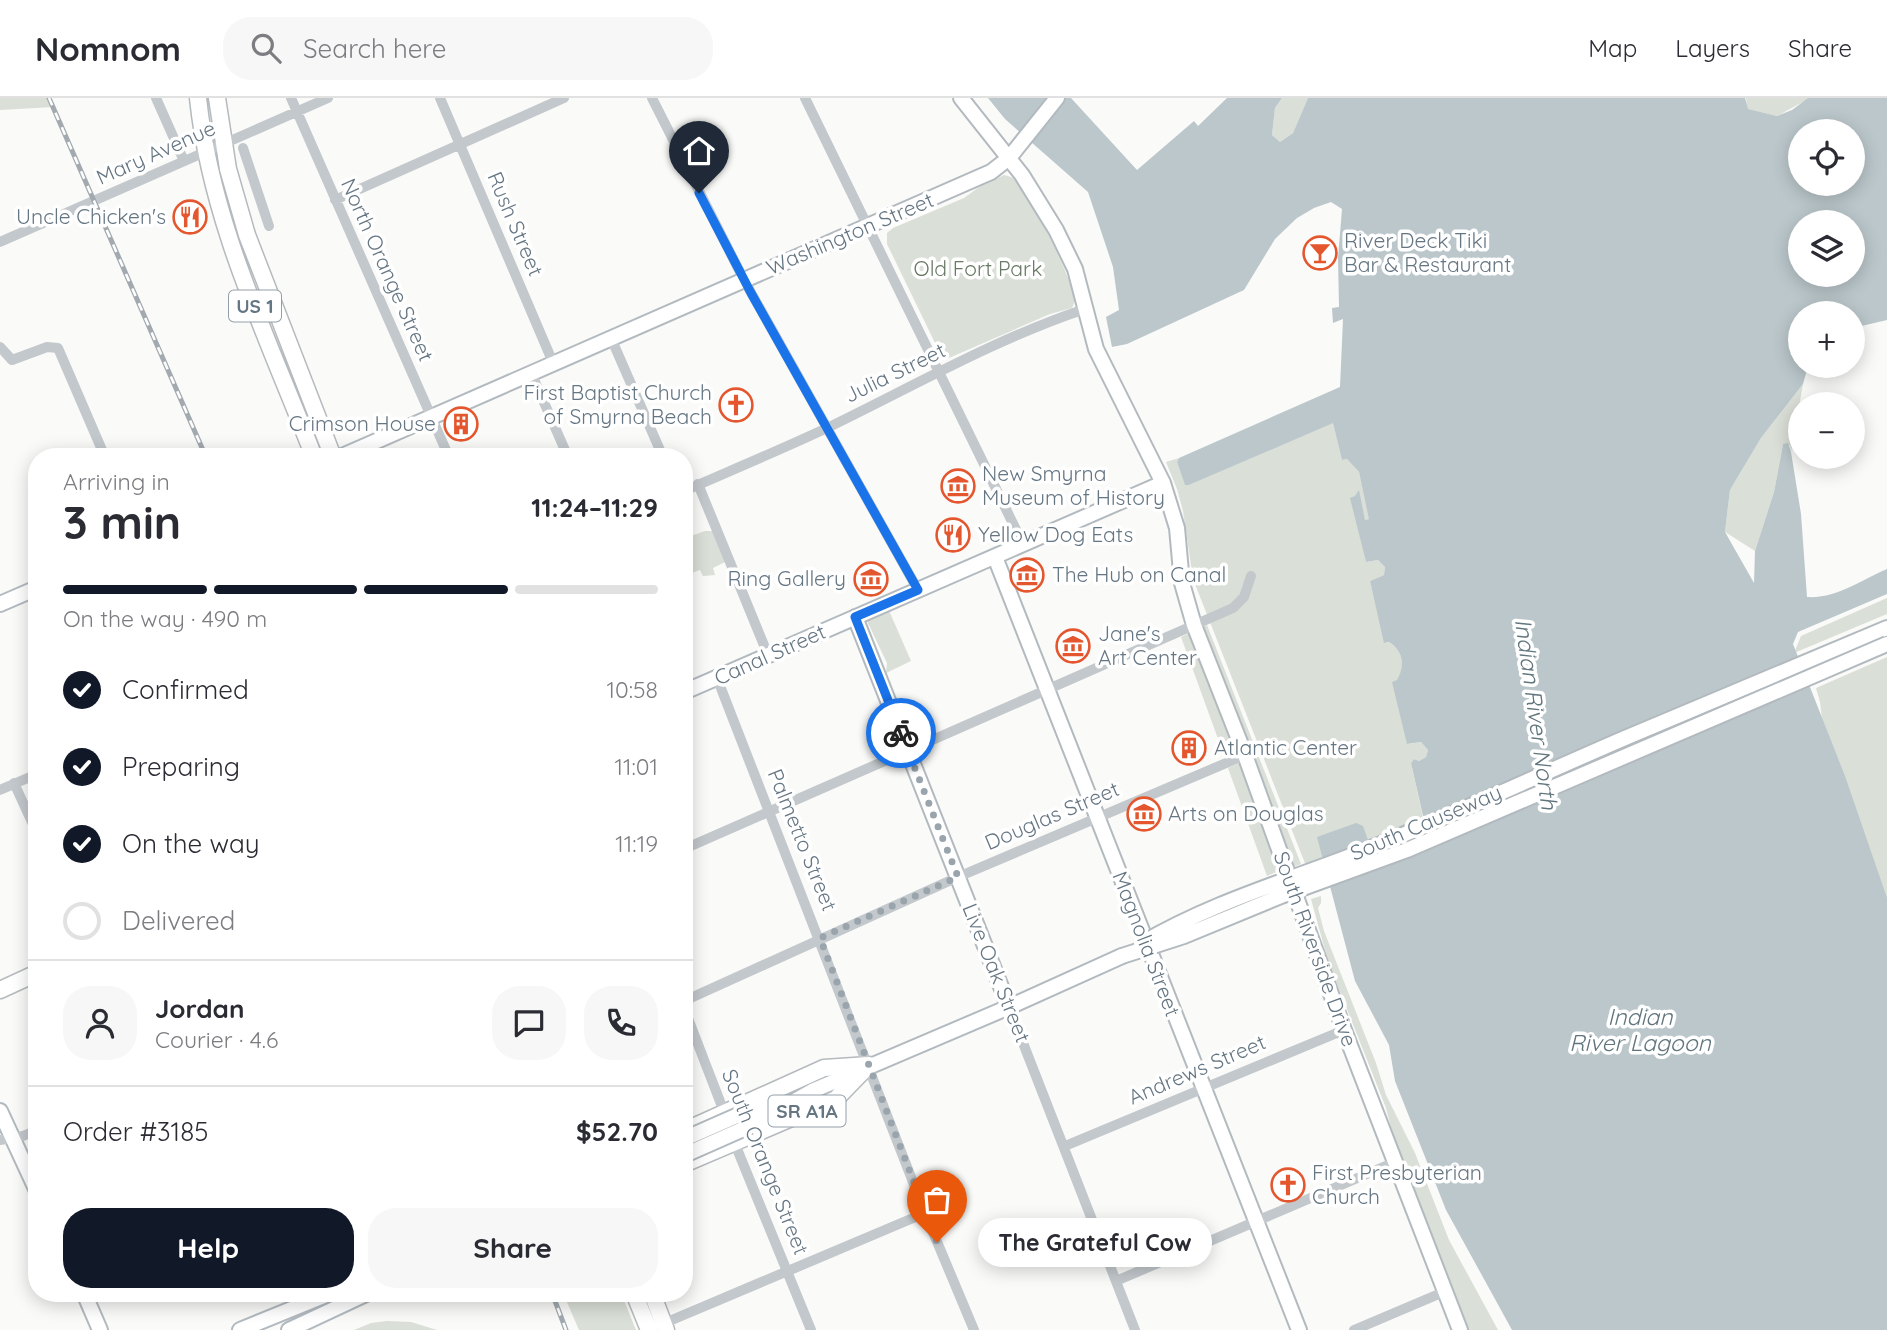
<!DOCTYPE html>
<html lang="en">
<head>
<meta charset="utf-8">
<style>
  body { margin:0; font-family:Quicksand,sans-serif; background:#f7f7f7; color:#2b2b33; height:100vh; display:flex; flex-direction:column; font-size:26px; white-space:nowrap }
  * { box-sizing:border-box; margin:0 }
  p { font-size:23px; color:#7c7c81 }
  .icon { flex:none; width:38px; height:38px; fill:none; stroke:currentColor; stroke-width:2; stroke-linecap:round; stroke-linejoin:round }
  .map { position:relative; flex:1; overflow:hidden }
  .drawer { position:absolute; left:28px; top:350px; width:665px; height:854px; display:flex; flex-direction:column; background:#fff; border-radius:28px; box-shadow:0 4px 18px #0003 }
  .drawer>* { flex:none }
  .fabs { position:absolute; left:1788px; top:21px; display:grid; gap:14px }
  .fabs a { display:grid; place-items:center; width:77px; height:77px; border-radius:50%; background:#fff; box-shadow:0 4px 18px #0003; font-size:35px }
  .pin { position:absolute; display:grid; place-items:center; width:60px; height:60px; color:#fff; margin:-72px -30px; border-radius:50% 50% 50% 0; rotate:-45deg; box-shadow:0 0 7px #0007 }
  .pin .icon { rotate:45deg }
  .courier { position:absolute; display:grid; place-items:center; width:70px; height:70px; margin:-35px; border:5px solid #1a73e8; border-radius:50%; background:#fff; color:#222; box-shadow:0 2px 9px #0007 }
  .bubble { position:absolute; height:49px; border-radius:24px; background:#fff; box-shadow:0 4px 18px #0003; font-size:23px; font-weight:800; line-height:49px; text-align:center }
  .overview em { font-style:normal; font-weight:800 }
  .overview div { display:flex; flex-direction:column-reverse }
  .overview { display:flex; align-items:center; justify-content:space-between; height:119px; padding:0 35px }
  h1 { font-size:46px; font-weight:800; line-height:52px }
  .bar { display:grid; grid-template-columns:repeat(4,1fr); gap:10px 7px; align-content:center; height:84px; padding:0 35px }
  .bar i { height:9px; border-radius:5px; background:#e1e1e2 }
  .bar .selected { background:#111827 }
  .bar p { grid-column:span 4 }
  .line { display:flex; align-items:center; gap:18px; padding:0 35px; border-top:2px solid #e1e1e2 }
  .line div { flex:1 }
  .round { display:grid; place-items:center; flex:none; width:74px; height:74px; border-radius:28px; background:#f7f7f7 }
  ol { padding:0 35px; list-style:none }
  li { display:flex; align-items:center; gap:21px; height:77px }
  li p { margin-inline-start:auto }
  li .icon { padding:7px; border-radius:50%; background:#111827; color:#fff; stroke-width:4 }
  li:last-child { color:#7c7c81 }
  li i { width:38px; height:38px; border:4px solid #e1e1e2; border-radius:50% }
  .action { display:flex; gap:14px; margin-top:auto; padding:14px 35px }
  .action a { flex:1; height:80px; border-radius:28px; background:#111827; color:#fff; font-size:28px; font-weight:800; line-height:80px; text-align:center }
  .action a+a { background:#f7f7f7; color:#2b2b33 }
  header { display:flex; align-items:center; gap:42px; box-sizing:border-box; height:98px; padding:0 35px; background:#fff; border-bottom:2px solid #e1e1e2 }
  header strong { font-size:33px }
  nav { display:flex; gap:38px; margin-inline-start:auto; font-size:24px }
  .search { width:490px; height:63px; background:#f7f7f7; display:flex; align-items:center; gap:18px; box-sizing:border-box; padding:0 24px; border-radius:28px; color:#7c7c81; font-size:26px }
  .map>svg:first-child { display:block }
  .green { fill:#dadfd7 }
  .water { fill:#bbc7cb; fill-rule:evenodd }
  .lines { fill:none; stroke-linecap:round; stroke-linejoin:round }
  .secondary-casing { stroke:#b3babf; stroke-width:18 }
  .primary-casing { stroke:#b5babe; stroke-width:19 }
  .street { stroke:#c3c8cc; stroke-width:10 }
  .secondary { stroke:#fff; stroke-width:14 }
  .primary { stroke:#fff; stroke-width:16 }
  .rail-casing { stroke:#a2aab0; stroke-width:5 }
  .rail { stroke:#fff; stroke-width:2.5; stroke-dasharray:8; stroke-linecap:butt }
  .secondary-bridge-casing { stroke:#b3babf; stroke-width:18; stroke-linecap:butt }
  .secondary-bridge { stroke:#fff; stroke-width:14 }
  .done { stroke:#99a4ac; stroke-width:7; stroke-dasharray:0 12.6 }
  .route { stroke:#1a73e8; stroke-width:9 }
  .labels { text-anchor:middle; stroke-width:7; stroke-linejoin:round; paint-order:stroke }
  .shield { fill:#fff; stroke:#939fa8; stroke-width:2 }
  .shield-label { font-size:19px; font-weight:bold; fill:#657683 }
  .street-label { font-size:21px; fill:#657683; stroke:#fff }
  .poi-label { font-size:21px; fill:#657683; stroke:#fff; text-anchor:start }
  .park-label { font-size:21px; fill:#687a64; stroke:#fff }
  .water-label { font-size:23px; font-style:italic; fill:#60757c; stroke:#fff }
</style>
</head>
<body>
<header>
<strong>Nomnom</strong>
<div class="search"><svg class="icon" aria-label="search" viewBox="0 0 24 24"><circle cx="10" cy="10" r="6"/><path d="M15 15l6 6"/></svg>Search here</div>
<nav><a>Map</a><a>Layers</a><a>Share</a></nav>
</header>
<div class="map">
<svg width="1887" height="1232" viewBox="0 0 1887 1232">
  <rect width="100%" height="100%" fill="#fafaf8"/>
  <path class="green" d="M0,0H49L53,9L0,12Z
    M1282,0H1308L1293,35L1280,44L1272,37L1275,10Z
    M1746,0H1810L1777,18L1747,11Z
    M1004,77C1010,78 1014,80 1018,85C1034,106 1071,177 1075,203L1072,210L1050,216L949,260L943,258L938,251L887,146V135L893,130L964,100L979,89Z
    M1803,286L1791,354L1790,348L1783,346L1774,394L1755,453L1725,434L1730,392L1761,340Z
    M1333,324L1342,362L1347,361L1359,374L1370,421L1365,422L1360,402L1356,398L1351,400L1366,464L1378,462L1385,469L1384,477L1370,483L1385,545L1389,544C1404,554 1405,568 1398,582L1393,584L1408,646L1421,644L1428,652L1426,659L1419,663L1414,661L1411,665L1427,738L1310,778L1193,481L1183,413L1177,391L1166,364L1179,360L1177,364L1185,386L1189,387Z
    M684,423L691,438L705,433H718L729,462L713,470L715,477L703,478L700,472L684,478V463L689,460L684,451Z
    M1887,500V516L1794,555L1801,538Z
    M887,508L911,563L886,575L887,565L867,523L870,517Z
    M1207,527L1301,766L1290,770L1200,530Z
    M1191,534L1239,654L1225,660L1181,539Z
    M1887,559V807L1823,630L1820,604L1816,590Z
    M1242,664L1281,772L1267,778L1228,670Z
    M1321,798V805L1318,810L1324,833L1376,965L1386,997L1415,1055L1449,1142L1498,1232H1467L1399,1060L1386,1010L1328,863L1311,801Z
    M563,1195H621L636,1232H579Z
    M387,1223L411,1224L437,1232H354L371,1225Z"/>
  <path class="water" d="M988,0H1071L1137,72L1194,23L1198,28L1227,0H1282L1275,10L1272,37L1280,44L1293,35L1308,0H1745L1748,11L1777,18L1792,12L1808,0H1887V222L1853,230V215H1801V268H1808L1803,286L1761,340L1730,392L1725,434L1754,485L1755,453L1774,394L1783,346L1788,345L1791,354L1801,416L1807,499C1836,501 1861,482 1887,471V496L1798,534L1793,546L1845,678L1887,800V1232H1512L1446,1112L1395,983L1389,947L1355,883L1317,739L1356,725L1363,728L1368,742L1423,718L1411,665L1414,661L1419,663L1426,659L1428,652L1421,644L1407,646L1392,584L1397,582C1405,568 1404,554 1389,544L1384,545L1370,483L1384,477L1385,469L1378,462L1366,464L1350,400L1355,398L1359,392L1365,422L1369,421L1359,374L1347,361L1342,362L1333,325L1189,387H1185L1177,364L1179,360L1340,289L1343,221L1333,225L1332,210L1339,209L1338,160L1342,111L1331,104L1314,110L1297,120L1275,141L1244,192L1127,246L1112,249L1106,219L1119,212L1113,169L1088,94L1005,21ZM1801,33H1853V86H1801ZM1801,124H1853V177H1801Z"/>
  <g class="lines">
    <defs>
      <path id="secondary" d="M961,0L1022,77L1056,132L1075,171L1096,251L1163,385L1177,430L1182,485L1194,527L1245,657L1344,932L1460,1232
        M340,359L991,74L1009,60L1057,0
        M995,459L1299,1232
        M0,506L37,490
        M855,519L1009,909
        M684,594L1163,385
        M1625,640L1887,530
        M0,1013L37,1093
        M743,1015L779,1005
        M750,1028L812,993L1009,909L1122,858
        M84,1195L100,1232
        M240,1232L331,1195
        M289,1232L368,1195"/>
      <path id="primary" d="M198,0C211,126 269,242 314,359
        M217,0L228,71L247,137L333,359
        M0,892L37,875
        M684,1033L824,970L869,967
        M684,1066L836,1001L869,967
        M634,1195L649,1232
        M652,1195L666,1232"/>
    </defs>
    <use href="#secondary" class="secondary-casing"/>
    <use href="#primary" class="primary-casing"/>
    <path class="street" d="M156,0L184,63
      M291,0L449,359
      M440,0L554,267
      M652,0L744,182L918,492
      M805,0L1023,446
      M243,50L269,128
      M335,102L564,0
      M0,144L328,0
      M611,240L663,359
      M0,249L12,262L47,249L58,250L105,359
      M532,277L568,359
      M698,386L768,557
      M684,393C732,372 780,352 827,330C912,289 995,241 1085,211
      M684,574L691,591
      M717,580L925,1115L974,1232
      M14,685L37,735
      M0,692L37,676
      M684,751L1233,510L1244,499L1251,478
      M684,903L958,779L1245,657
      M1009,909L1135,1232
      M684,910L726,1019
      M733,1041L811,1232
      M0,1042L23,1038L37,1032
      M1065,1048L1344,932
      M1116,1183L1395,1064
      M660,1227L925,1115
      M1354,1232L1446,1193"/>
    <use href="#secondary" class="secondary"/>
    <use href="#primary" class="primary"/>
    <defs>
      <path id="rail" d="M49,0L206,359
        M552,1195L566,1232"/>
    </defs>
    <use href="#rail" class="rail-casing"/>
    <use href="#rail" class="rail"/>
    <defs>
      <path id="secondary-bridge" d="M1141,846C1212,804 1290,782 1366,752C1454,717 1539,677 1625,640
        M1122,858L1184,838L1281,798L1407,752L1887,546
        M684,1041L743,1015
        M689,1055L750,1028"/>
    </defs>
    <use href="#secondary-bridge" class="secondary-bridge-casing"/>
    <use href="#secondary-bridge" class="secondary-bridge"/>
  </g>
  <g class="lines">
    <path class="done" d="M901,635L958,779L820,840L937,1144"/>
    <path class="route" d="M699,95L751,195L918,492L855,519L901,635"/>
  </g>
  <defs>
    <symbol id="restaurant-ring" viewBox="-11 -11 22 22"><circle r="9.5" fill="#fff" stroke="#e4572e" stroke-width="1.5"/><path d="M-5-6h1v4h1v-4h1v4h1v-4h1v5L-1.5 .5V6h-2V.5L-5-1ZM5-6V6H3V1.5H1.5Q1.5-4 5-6Z" fill="#e4572e"/></symbol>
    <symbol id="bar-ring" viewBox="-11 -11 22 22"><circle r="9.5" fill="#fff" stroke="#e4572e" stroke-width="1.5"/><path d="M-6-5H6L.8 .8V4.5H3.5V6h-7V4.5H-.8V.8Z" fill="#e4572e"/></symbol>
    <symbol id="church-ring" viewBox="-11 -11 22 22"><circle r="9.5" fill="#fff" stroke="#e4572e" stroke-width="1.5"/><path d="M-1.2-6h2.4v3.5h3.3v2.4h-3.3V6h-2.4V-.1h-3.3v-2.4h3.3Z" fill="#e4572e"/></symbol>
    <symbol id="building-ring" viewBox="-11 -11 22 22"><circle r="9.5" fill="#fff" stroke="#e4572e" stroke-width="1.5"/><path d="M-4-6H4V6H1V3H-1V6H-4ZM-2.5-4.3h1.7v1.8h-1.7ZM.8-4.3h1.7v1.8H.8ZM-2.5-1h1.7V.8h-1.7ZM.8-1h1.7V.8H.8Z" fill="#e4572e"/></symbol>
    <symbol id="museum-ring" viewBox="-11 -11 22 22"><circle r="9.5" fill="#fff" stroke="#e4572e" stroke-width="1.5"/><path d="M0-6L6-3V-2H-6V-3ZM-5-1h2V3h-2ZM-1-1h2V3h-2ZM3-1h2V3H3ZM-6 4H6V6H-6Z" fill="#e4572e"/></symbol>
  </defs>
  <g fill-rule="evenodd">
    <use href="#restaurant-ring" x="171" y="100" width="38" height="38"/>
    <use href="#bar-ring" x="1301" y="136" width="38" height="38"/>
    <use href="#church-ring" x="717" y="288" width="38" height="38"/>
    <use href="#building-ring" x="442" y="307" width="38" height="38"/>
    <use href="#museum-ring" x="939" y="369" width="38" height="38"/>
    <use href="#restaurant-ring" x="934" y="418" width="38" height="38"/>
    <use href="#museum-ring" x="1008" y="458" width="38" height="38"/>
    <use href="#museum-ring" x="852" y="462" width="38" height="38"/>
    <use href="#museum-ring" x="1054" y="529" width="38" height="38"/>
    <use href="#building-ring" x="1170" y="631" width="38" height="38"/>
    <use href="#museum-ring" x="1125" y="697" width="38" height="38"/>
    <use href="#church-ring" x="1269" y="1068" width="38" height="38"/>
  </g>
  <g class="labels">
    <g class="shield">
      <rect x="229" y="192.5" width="52" height="31" rx="5"/>
      <rect x="768.5" y="997.5" width="77" height="31" rx="5"/>
    </g>
    <g class="shield-label">
      <text x="255" y="215">US 1</text>
      <text x="807" y="1020">SR A1A</text>
    </g>
    <g class="street-label">
      <text transform="translate(156 55) rotate(-24)" y="7">Mary Avenue</text>
      <text transform="translate(515 126) rotate(67)" y="7">Rush Street</text>
      <text transform="translate(850 136) rotate(-23)" y="7">Washington Street</text>
      <text transform="translate(387 172) rotate(66)" y="7">North Orange Street</text>
      <text transform="translate(895 275) rotate(-26)" y="7">Julia Street</text>
      <text transform="translate(770 557) rotate(-24)" y="7">Canal Street</text>
      <text transform="translate(1052 718) rotate(-23)" y="7">Douglas Street</text>
      <text transform="translate(1426 725) rotate(-23)" y="7">South Causeway</text>
      <text transform="translate(802 742) rotate(68)" y="7">Palmetto Street</text>
      <text transform="translate(1146 846) rotate(69)" y="7">Magnolia Street</text>
      <text transform="translate(1315 851) rotate(70)" y="7">South Riverside Drive</text>
      <text transform="translate(996 875) rotate(68)" y="7">Live Oak Street</text>
      <text transform="translate(1197 972) rotate(-23)" y="7">Andrews Street</text>
      <text transform="translate(765 1064) rotate(68)" y="7">South Orange Street</text>
    </g>
    <g class="poi-label">
      <text x="166" y="126" text-anchor="end">Uncle Chicken's</text>
      <text x="1344" y="150">River Deck Tiki<tspan x="1344" dy="24">Bar &amp; Restaurant</tspan></text>
      <text x="712" y="302" text-anchor="end">First Baptist Church<tspan x="712" dy="24">of Smyrna Beach</tspan></text>
      <text x="436" y="333" text-anchor="end">Crimson House</text>
      <text x="982" y="383">New Smyrna<tspan x="982" dy="24">Museum of History</tspan></text>
      <text x="978" y="444">Yellow Dog Eats</text>
      <text x="1052" y="484">The Hub on Canal</text>
      <text x="846" y="488" text-anchor="end">Ring Gallery</text>
      <text x="1098" y="543">Jane's<tspan x="1098" dy="24">Art Center</tspan></text>
      <text x="1214" y="657">Atlantic Center</text>
      <text x="1168" y="723">Arts on Douglas</text>
      <text x="1312" y="1082">First Presbyterian<tspan x="1312" dy="24">Church</tspan></text>
    </g>
    <g class="park-label">
      <text x="978" y="178">Old Fort Park</text>
    </g>
    <g class="water-label">
      <text transform="translate(1536 616) rotate(82)" y="8">Indian River North</text>
      <text x="1640" y="927">Indian<tspan x="1640" dy="26">River Lagoon</tspan></text>
    </g>
  </g>
</svg>
<div class="fabs">
<a><svg class="icon" aria-label="locate" viewBox="0 0 24 24"><circle cx="12" cy="12" r="6"/><path d="M12 2v4M12 18v4M2 12h4M18 12h4"/></svg></a>
<a><svg class="icon" aria-label="layers" viewBox="0 0 24 24"><path d="M12 4l9 5-9 5-9-5zM3 14l9 5 9-5"/></svg></a>
<a>+</a>
<a>−</a>
</div>
<div class="pin" style="left:937px;top:1144px;background:#ea580c"><svg class="icon" aria-label="bag" viewBox="0 0 24 24"><path d="M5 8h14l-1 12H6zM9 8a3 3 0 0 1 6 0"/></svg></div>
<div class="pin" style="left:699px;top:95px;background:#1f2937"><svg class="icon" aria-label="home" viewBox="0 0 24 24"><path d="M3 11l9-7 9 7M6 9v11h12V9"/></svg></div>
<div class="courier" style="left:901px;top:635px"><svg class="icon" aria-label="bike" viewBox="0 0 24 24"><circle cx="6" cy="16" r="4"/><circle cx="18" cy="16" r="4"/><path d="M6 16l4-8h5l3 8M10 8l3 8H6M13 5h3"/></svg></div>
<div class="bubble" style="left:978px;top:1120px;width:234px">The Grateful Cow</div>
<section class="drawer">
<div class="overview"><div><h1>3 min</h1><p>Arriving in</p></div><em>11:24–11:29</em></div>
<div class="bar"><i class="selected"></i><i class="selected"></i><i class="selected"></i><i></i><p>On the way · 490 m</p></div>
<ol>
<li><svg class="icon" aria-label="check" viewBox="0 0 24 24"><path d="M5 12l5 5 9-10"/></svg>Confirmed<p>10:58</p></li>
<li><svg class="icon" aria-label="check" viewBox="0 0 24 24"><path d="M5 12l5 5 9-10"/></svg>Preparing<p>11:01</p></li>
<li><svg class="icon" aria-label="check" viewBox="0 0 24 24"><path d="M5 12l5 5 9-10"/></svg>On the way<p>11:19</p></li>
<li><i></i>Delivered</li>
</ol>
<div class="line" style="height:126px"><a class="round"><svg class="icon" aria-label="person" viewBox="0 0 24 24"><circle cx="12" cy="8" r="4"/><path d="M4 21q1-7 8-7t8 7"/></svg></a><div><b>Jordan</b><p>Courier · 4.6</p></div><a class="round"><svg class="icon" aria-label="chat" viewBox="0 0 24 24"><path d="M4 5h16v11H9l-5 4z"/></svg></a><a class="round"><svg class="icon" aria-label="phone" viewBox="0 0 24 24"><path d="M5 4h4l2 5-3 2q2 4 5 5l2-3 5 2v4C11 20 4 13 5 4z"/></svg></a></div>
<div class="line" style="height:91px"><div>Order #3185</div><b>$52.70</b></div>
<div class="action"><a>Help</a><a>Share</a></div>
</section>
</div>
</body>
</html>
